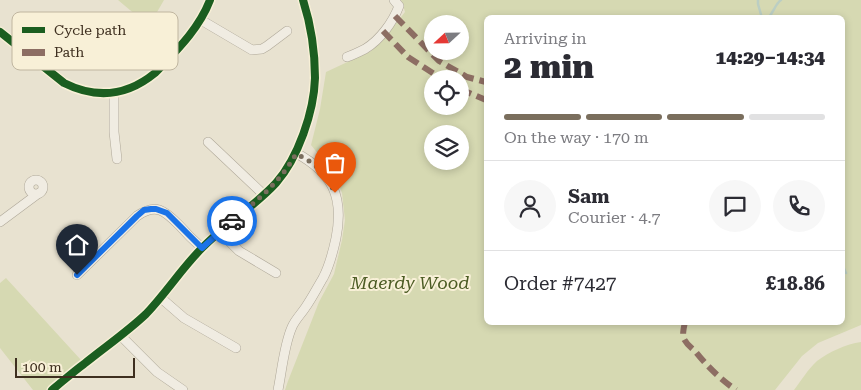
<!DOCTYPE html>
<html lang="en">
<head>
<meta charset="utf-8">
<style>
  body { margin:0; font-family:"Roboto Serif",serif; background:#f7f7f7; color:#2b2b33; height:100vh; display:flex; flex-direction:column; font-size:19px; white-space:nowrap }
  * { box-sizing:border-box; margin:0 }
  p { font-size:16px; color:#7c7c81 }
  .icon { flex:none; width:28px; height:28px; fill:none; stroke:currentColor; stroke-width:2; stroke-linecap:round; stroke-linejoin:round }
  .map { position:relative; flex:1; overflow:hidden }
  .details { position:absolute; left:484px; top:15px; width:361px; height:310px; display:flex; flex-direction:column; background:#fff; border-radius:8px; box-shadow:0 2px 8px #0003 }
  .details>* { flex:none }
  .needle { width:32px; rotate:248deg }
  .controls { position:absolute; left:424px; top:15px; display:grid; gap:10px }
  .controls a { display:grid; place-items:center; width:45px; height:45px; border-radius:50%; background:#fff; box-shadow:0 2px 8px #0003; font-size:25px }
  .scale { position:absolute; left:15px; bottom:12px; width:120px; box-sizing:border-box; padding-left:5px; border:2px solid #3e2f1f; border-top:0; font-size:14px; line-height:18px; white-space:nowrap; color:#3e2f1f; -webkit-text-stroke:4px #f8f0d7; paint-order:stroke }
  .pin { position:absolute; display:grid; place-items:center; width:42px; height:42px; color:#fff; margin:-51px -21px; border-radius:50% 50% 50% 0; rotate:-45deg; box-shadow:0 0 5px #0007 }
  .pin .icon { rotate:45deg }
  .courier { position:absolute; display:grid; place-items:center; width:50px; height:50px; margin:-25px; border:4px solid #1a73e8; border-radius:50%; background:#fff; color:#222; box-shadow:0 1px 6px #0007 }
  .overview em { font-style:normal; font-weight:800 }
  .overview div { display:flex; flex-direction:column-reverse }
  .overview { display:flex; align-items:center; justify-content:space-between; height:85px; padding:0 20px }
  h1 { font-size:32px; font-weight:800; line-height:38px }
  .bar { display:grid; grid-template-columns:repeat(4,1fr); gap:8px 5px; align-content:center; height:60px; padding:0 20px }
  .bar i { height:6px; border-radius:4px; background:#e1e1e2 }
  .bar .active { background:#7a6e5d }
  .bar p { grid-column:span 4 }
  .line { display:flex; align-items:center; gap:12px; padding:0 20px; border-top:1px solid #e1e1e2 }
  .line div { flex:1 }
  .round { display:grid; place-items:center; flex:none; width:52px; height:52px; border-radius:26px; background:#f7f7f7 }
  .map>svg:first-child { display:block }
  .green { fill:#d6d9b2; fill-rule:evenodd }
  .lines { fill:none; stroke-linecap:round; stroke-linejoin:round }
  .stream { stroke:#bbcec3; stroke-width:2.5 }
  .minor-casing { stroke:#aea798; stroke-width:10 }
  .minor { stroke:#f0ece2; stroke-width:9 }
  .quiet { stroke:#8d6e63; stroke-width:6; stroke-dasharray:12 6; stroke-linecap:butt }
  .cycleway-casing { stroke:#f8f0d7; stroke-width:11 }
  .cycleway { stroke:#1b5e20; stroke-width:8 }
  .done { stroke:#7a6e5d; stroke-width:5; stroke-dasharray:0 9 }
  .route { stroke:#1a73e8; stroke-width:6 }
  .labels { text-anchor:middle; stroke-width:4; stroke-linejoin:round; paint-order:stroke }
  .park-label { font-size:18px; font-style:italic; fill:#4c5c24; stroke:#f8f0d7 }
  .key { fill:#f8f0d7; stroke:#c0b6a0; stroke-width:1 }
  .key-label { font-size:14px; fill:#3e2f1f }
</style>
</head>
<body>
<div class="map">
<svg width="861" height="390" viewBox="0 0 861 390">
  <rect width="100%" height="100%" fill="#e8e2d0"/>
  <path class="green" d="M118,0H164L149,26Z
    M401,0H861V325L818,343L802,356L775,390H285L288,381L319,302L334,274L342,240L345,220L342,193L335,175L311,145L320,109L326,72L371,51L386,36L405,12L402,2ZM486,18H842V322H486ZM432,24H460V51H432ZM432,79H460V106H432ZM432,134H460V161H432Z
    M6,278L81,360L46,390H33L0,348V283Z
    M861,342V390H794C801,381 808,369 817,361C829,352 846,344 861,342Z"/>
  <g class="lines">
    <path class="stream" d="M758,0V4L762,18
      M768,18C774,12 775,4 781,0
      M842,264L846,273"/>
    <defs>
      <path id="minor" d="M201,20L252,50L262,49L267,46L287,31
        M0,32L64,83C96,99 127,96 155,73C176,51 199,29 210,0
        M347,57C353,55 359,52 365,49C380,40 393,22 399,6L394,0
        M114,93V132L117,159
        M208,142L264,195
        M29 187a7 7 0 1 1 14 0a7 7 0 1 1-14 0Z
        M0,222L39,193
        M219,231L239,251L276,273
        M77,275L137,216C156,203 164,210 179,225C186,233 194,241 202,248
        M161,298L184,318L236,348
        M121,336L157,372L183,390
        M52,390C63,381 73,372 84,364C105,347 127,332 146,314C166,293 182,268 202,248C225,224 254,207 276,183C298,158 314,112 315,78C315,52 311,25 303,0
        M278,390C282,370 284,345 292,327C295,320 301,314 305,308C312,298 317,288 323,278C330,265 333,252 336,238C344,197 333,173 296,153"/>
    </defs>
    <use href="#minor" class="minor-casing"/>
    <use href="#minor" class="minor"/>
    <path class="quiet" d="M395,16L439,61L467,77L486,82
      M383,31L408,57L442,79
      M460,89L486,100
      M685,322C684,327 682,334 684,339C686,343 691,348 695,351C707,366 720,379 736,390"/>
    <defs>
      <path id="cycleway" d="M0,32L64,83C96,99 127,96 155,73C176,51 199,29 210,0
        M52,390C63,381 73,372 84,364C105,347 127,332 146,314C166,293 182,268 202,248C225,224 254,207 276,183C298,158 314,112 315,78C315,52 311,25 303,0"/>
    </defs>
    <use href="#cycleway" class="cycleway-casing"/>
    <use href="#cycleway" class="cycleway"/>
  </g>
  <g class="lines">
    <path class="done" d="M232,221C257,201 280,182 296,154C317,164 325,172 335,193"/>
    <path class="route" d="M77,275L137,216L144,210L151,209H156L167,213L202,248L232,221"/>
  </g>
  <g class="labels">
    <g class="park-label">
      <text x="410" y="289">Maerdy Wood</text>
    </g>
  </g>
  <rect x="12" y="12" width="166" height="58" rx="8" class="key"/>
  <rect x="22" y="27" width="23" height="6" fill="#1b5e20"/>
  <rect x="22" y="49" width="23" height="7" fill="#8d6e63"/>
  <g class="key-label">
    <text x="54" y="35">Cycle path</text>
    <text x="54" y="57">Path</text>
  </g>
</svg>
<div class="controls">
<a><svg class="needle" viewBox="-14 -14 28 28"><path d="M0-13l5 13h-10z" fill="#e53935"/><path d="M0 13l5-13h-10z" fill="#7c7c81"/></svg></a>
<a><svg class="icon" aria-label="locate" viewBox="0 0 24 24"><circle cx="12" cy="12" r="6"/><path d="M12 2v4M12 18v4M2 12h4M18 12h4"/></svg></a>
<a><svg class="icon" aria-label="layers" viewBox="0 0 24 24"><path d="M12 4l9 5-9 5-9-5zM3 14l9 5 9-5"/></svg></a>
</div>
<div class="scale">100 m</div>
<div class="pin" style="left:335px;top:193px;background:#ea580c"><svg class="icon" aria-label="bag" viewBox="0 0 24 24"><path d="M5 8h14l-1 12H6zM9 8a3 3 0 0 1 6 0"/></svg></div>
<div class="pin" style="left:77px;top:275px;background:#1f2937"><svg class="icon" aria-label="home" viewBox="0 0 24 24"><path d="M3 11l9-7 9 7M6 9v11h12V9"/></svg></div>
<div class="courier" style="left:232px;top:221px"><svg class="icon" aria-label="car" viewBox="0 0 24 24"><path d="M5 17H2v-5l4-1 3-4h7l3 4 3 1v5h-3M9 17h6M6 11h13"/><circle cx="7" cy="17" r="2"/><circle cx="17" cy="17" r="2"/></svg></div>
<section class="details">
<div class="overview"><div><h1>2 min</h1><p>Arriving in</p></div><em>14:29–14:34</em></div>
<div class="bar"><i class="active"></i><i class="active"></i><i class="active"></i><i></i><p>On the way · 170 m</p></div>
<div class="line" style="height:90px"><a class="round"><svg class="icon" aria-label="person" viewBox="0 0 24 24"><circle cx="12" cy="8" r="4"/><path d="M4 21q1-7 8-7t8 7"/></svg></a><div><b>Sam</b><p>Courier · 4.7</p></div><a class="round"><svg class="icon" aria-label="chat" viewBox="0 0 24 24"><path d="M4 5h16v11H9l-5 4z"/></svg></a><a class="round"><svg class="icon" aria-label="phone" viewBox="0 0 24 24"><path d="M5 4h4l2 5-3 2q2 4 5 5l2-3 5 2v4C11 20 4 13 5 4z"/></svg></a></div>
<div class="line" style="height:65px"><div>Order #7427</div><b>£18.86</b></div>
</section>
</div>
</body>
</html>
